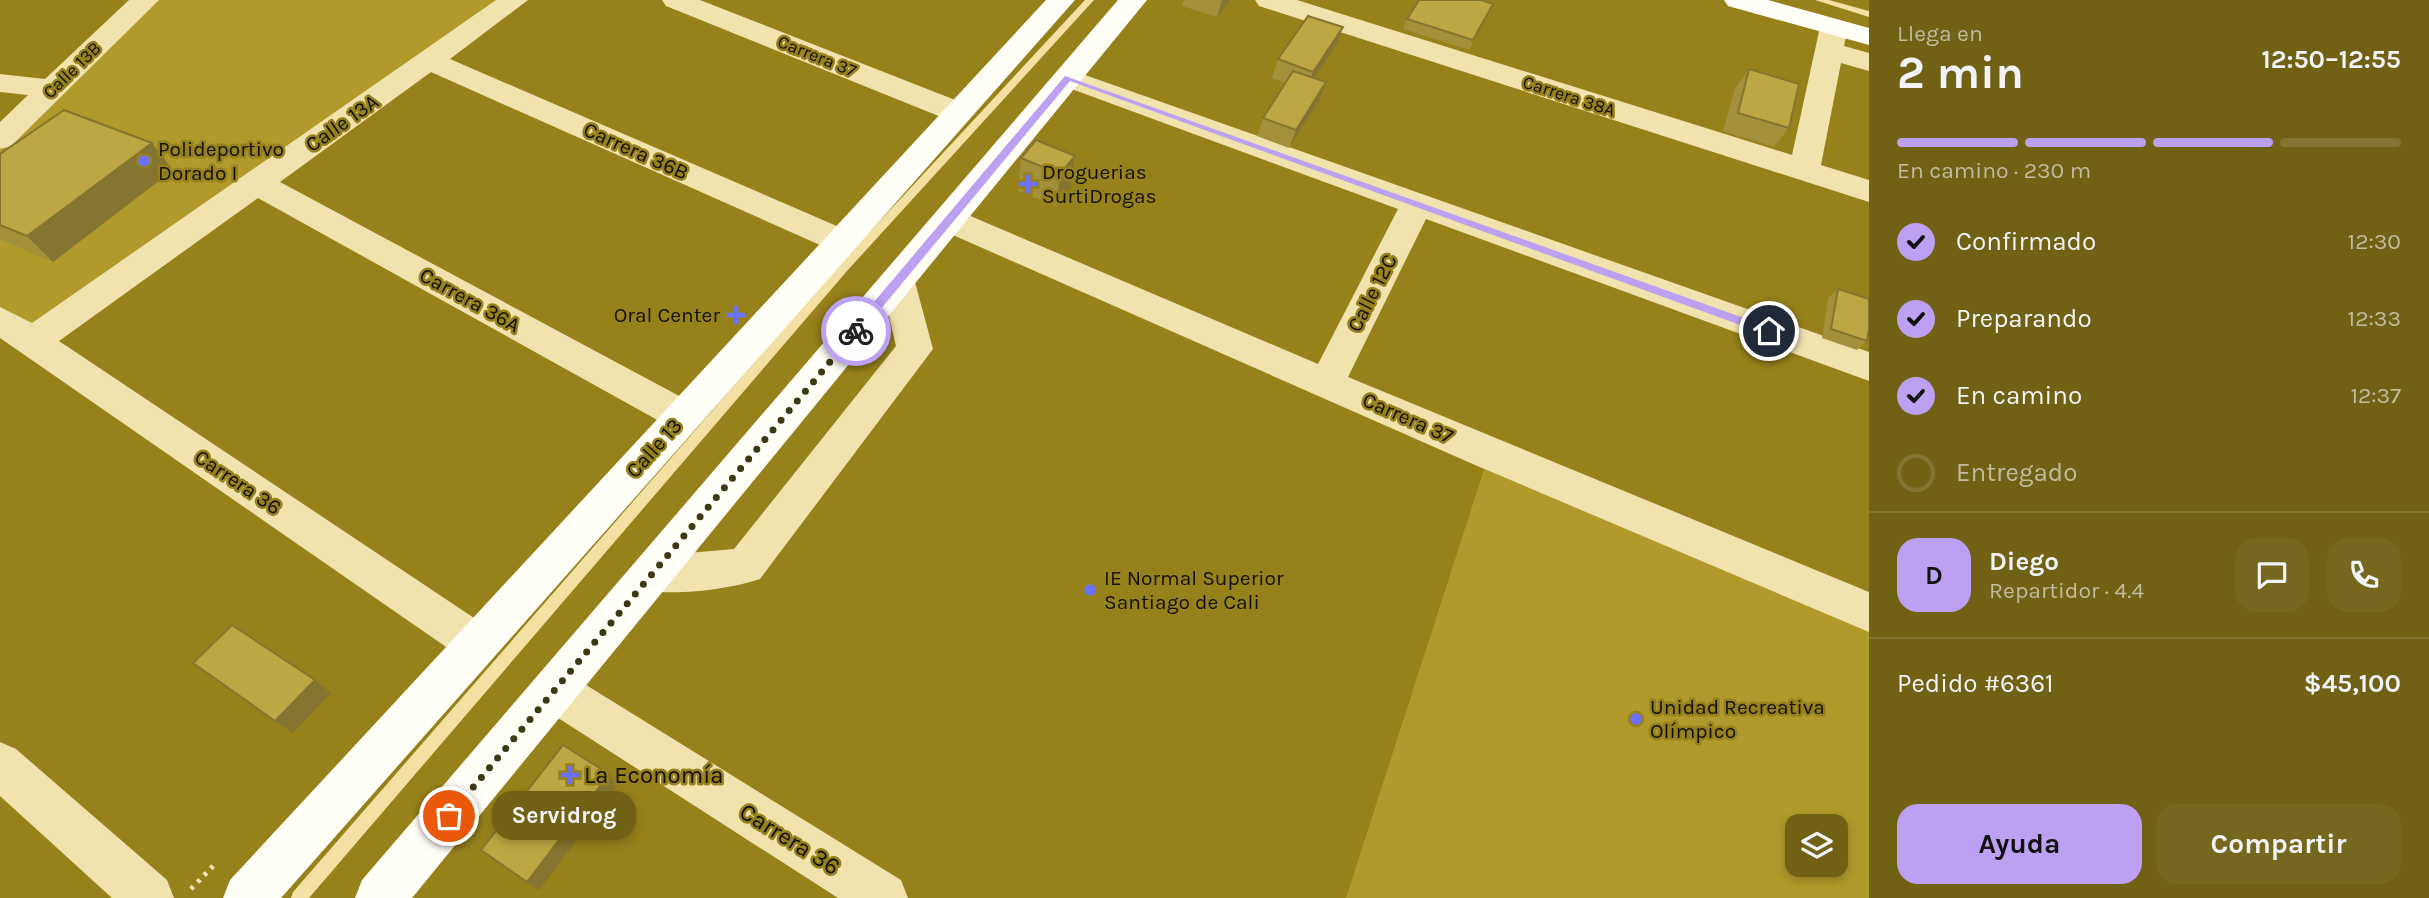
<!DOCTYPE html>
<html lang="es">
<head>
<meta charset="utf-8">
<style>
  body { margin:0; font-family:Karla,sans-serif; background:#75671d; color:#f1f3f6; height:100vh; display:flex; flex-direction:column; font-size:26px; white-space:nowrap }
  * { box-sizing:border-box; margin:0 }
  p { font-size:23px; color:#c0bca0 }
  .icon { flex:none; width:38px; height:38px; fill:none; stroke:currentColor; stroke-width:2; stroke-linecap:round; stroke-linejoin:round }
  .map { position:relative; flex:1; overflow:hidden }
  .sheet { display:flex; flex-direction:column; background:#706114; width:560px }
  .sheet>* { flex:none }
  .tools { position:absolute; left:1785px; top:814px; display:grid; gap:14px }
  .tools a { display:grid; place-items:center; width:63px; height:63px; border-radius:14px; background:#706114; box-shadow:0 4px 10px #0003; font-size:35px }
  .pin { position:absolute; display:grid; place-items:center; width:60px; height:60px; color:#fff; margin:-30px; border:4px solid #fff; border-radius:50%; box-shadow:0 2px 7px #0007 }
  .courier { position:absolute; display:grid; place-items:center; width:70px; height:70px; margin:-35px; border:5px solid #bca0f2; border-radius:50%; background:#fff; color:#222; box-shadow:0 2px 9px #0007 }
  .bubble { position:absolute; height:49px; border-radius:21px; background:#706114; box-shadow:0 4px 10px #0003; font-size:23px; font-weight:700; line-height:49px; text-align:center }
  .summary em { font-style:normal; font-weight:700 }
  .summary div { display:flex; flex-direction:column-reverse }
  .summary { display:flex; align-items:center; justify-content:space-between; height:119px; padding:0 28px }
  h1 { font-size:46px; font-weight:700; line-height:52px }
  .bar { display:grid; grid-template-columns:repeat(4,1fr); gap:10px 7px; align-content:center; height:84px; padding:0 28px }
  .bar i { height:9px; border-radius:5px; background:#827534 }
  .bar .current { background:#bca0f2 }
  .bar p { grid-column:span 4 }
  .line { display:flex; align-items:center; gap:18px; padding:0 28px; border-top:2px solid #827534 }
  .line div { flex:1 }
  .round { display:grid; place-items:center; flex:none; width:74px; height:74px; border-radius:21px; background:#75671d }
  ol { padding:0 28px; list-style:none }
  li { display:flex; align-items:center; gap:21px; height:77px }
  li p { margin-inline-start:auto }
  li .icon { padding:7px; border-radius:50%; background:#bca0f2; color:#111; stroke-width:4 }
  li:last-child { color:#c0bca0 }
  li i { width:38px; height:38px; border:4px solid #827534; border-radius:50% }
  .primary-button { display:flex; gap:14px; margin-top:auto; padding:14px 28px }
  .primary-button a { flex:1; height:80px; border-radius:21px; background:#bca0f2; color:#111; font-size:28px; font-weight:700; line-height:80px; text-align:center }
  .primary-button a+a { background:#75671d; color:#f1f3f6 }
  main { display:flex; flex:1; min-height:0 }
  .map>svg:first-child { display:block }
  .green { fill:#b2992b; fill-rule:evenodd }
  .lines { fill:none; stroke-linecap:round; stroke-linejoin:round }
  .stream { fill:#f2e1a2; fill-rule:evenodd }
  .path { stroke:#f0e3ae; stroke-width:5; stroke-dasharray:3.5 6; stroke-linecap:butt }
  .minor { fill:#f0e3ae; fill-rule:evenodd }
  .major { fill:#fffef7; fill-rule:evenodd }
  .wall { fill:#a3903a }
  .shaded-wall { fill:#847530 }
  .building { fill:#bda744; stroke:#847530; stroke-width:2 }
  .route { fill:#bca0f2 }
  .done { stroke:#403814; stroke-width:7; stroke-dasharray:0 12.6 }
  .poi-dot { fill:#6d71ff; stroke:#96811b; stroke-width:2.5 }
  .labels { text-anchor:middle; stroke-width:5; stroke-linejoin:round; paint-order:stroke }
  .far-street-label { font-size:18px; fill:#111; stroke:#96811b }
  .street-label { font-size:21px; fill:#111; stroke:#96811b }
  .poi-label { font-size:21px; fill:#111; stroke:#96811b; text-anchor:start }
  .near-poi-label { font-size:24px; fill:#111; stroke:#96811b; text-anchor:start }
  .near-street-label { font-size:24px; fill:#111; stroke:#96811b }
</style>
</head>
<body>
<main>
<div class="map">
<svg width="1869" height="898" viewBox="0 0 1869 898">
  <rect width="100%" height="100%" fill="#96811b"/>
  <path class="green" d="M145,0H514L32,342L0,320V139Z
    M1489,454L1869,612V898H1346ZM1797,826H1836V864H1797Z"/>
  <g class="lines">
    <path class="stream" d="M1085,0H1094L847,271L309,898H291L293,892L839,265Z
      M1815,0H1829L1869,11V17Z"/>
    <path class="path" d="M191,889L214,865"/>
    <path class="minor" d="M129,0H159L11,146L0,149V122L28,95L0,92V74L45,79Z
      M496,0H528L450,59L853,233L858,241L853,249L841,253L829,249L431,72L280,182L696,405L702,416L696,427L683,431L670,427L258,198L59,341L492,630L499,644L492,658L477,664L462,658L0,338V307L32,323Z
      M662,0H700L968,105L972,112L968,119L957,122L946,119L666,6Z
      M1255,0H1297L1792,155L1820,27L1824,21H1844L1848,27L1844,46L1869,53V71L1841,63L1821,165L1869,180V202L1259,6Z
      M1068,69L1869,352V381L1426,219L1348,377L1869,592V632L1475,465L937,228L933,220L937,212L949,208L961,212L1318,364L1398,209L1058,84L1053,78L1058,72Z
      M898,269L910,273L915,282L933,349L760,579C732,589 665,598 638,588L632,575L638,562L653,556L734,549L896,346L881,282L886,273Z
      M554,669L570,675L901,880L908,898H838L538,705L532,690L538,675Z
      M0,742L16,749L167,880L174,898H112L0,796Z"/>
    <path class="major" d="M1046,0H1075L281,898H223L230,880Z
      M1118,0H1147L412,898H355L362,880Z
      M1724,0H1768L1869,28V45L1728,6Z"/>
  </g>
  <path class="wall" d="M1184,0H1230L1217,17L1182,6Z
    M1493,4L1469,50L1403,29L1407,19Z
    M1336,46L1314,78L1319,101L1289,148L1257,136L1263,118L1286,83L1272,78L1278,59Z
    M1749,69L1789,128L1774,147L1723,131L1735,88Z
    M0,154L173,170L53,262L0,239Z
    M1075,156L1071,188L1056,206L1018,191L1021,158Z
    M1838,289L1867,341L1857,350L1822,338L1828,298Z"/>
  <path class="shaded-wall" d="M1222,0H1230L1217,17Z
    M1343,27L1336,46L1306,90L1313,72Z
    M1326,82L1319,101L1289,148L1296,130Z
    M152,143L173,170L53,262L27,236Z
    M1075,156L1071,188L1056,206L1060,174Z
    M315,680L331,693L293,733L275,721Z
    M609,774L618,785L539,890L527,882Z"/>
  <path class="building" d="M1419,0H1481L1493,4L1473,40L1407,19Z
    M1308,16L1343,27L1313,72L1278,59Z
    M1749,69L1799,84L1789,128L1738,113Z
    M1293,71L1326,82L1296,130L1263,118Z
    M64,110L152,143L27,236L0,225V154Z
    M1036,140L1075,156L1060,174L1021,158Z
    M1838,289L1869,299V329L1867,341L1831,329Z
    M232,625L315,680L275,721L193,663Z
    M563,745L609,774L527,882L481,850Z"/>
  <path class="route" d="M1065,76L1772,328L1774,331L1765,334L1070,81L860,334H852V328Z"/>
  <g class="lines">
    <path class="done" d="M449,816L856,331"/>
  </g>
  <g class="poi-dot">
    <circle cx="144" cy="161" r="7"/>
    <path d="M1024.5 173.5h7v7h7v7h-7v7h-7v-7h-7v-7h7z"/>
    <path d="M732.5 304.5h7v7h7v7h-7v7h-7v-7h-7v-7h7z"/>
    <circle cx="1090" cy="590" r="7"/>
    <circle cx="1636" cy="719" r="7"/>
    <path d="M566.5 764.5h7v7h7v7h-7v7h-7v-7h-7v-7h7z"/>
  </g>
  <g class="labels">
    <g class="far-street-label">
      <text transform="translate(817 56) rotate(22)" y="6">Carrera 37</text>
      <text transform="translate(72 70) rotate(-44)" y="6">Calle 13B</text>
      <text transform="translate(1569 96) rotate(18)" y="6">Carrera 38A</text>
    </g>
    <g class="street-label">
      <text transform="translate(342 123) rotate(-35)" y="7">Calle 13A</text>
      <text transform="translate(636 151) rotate(24)" y="7">Carrera 36B</text>
      <text transform="translate(1372 293) rotate(-63)" y="7">Calle 12C</text>
      <text transform="translate(470 300) rotate(29)" y="7">Carrera 36A</text>
      <text transform="translate(1408 418) rotate(24)" y="7">Carrera 37</text>
      <text transform="translate(654 448) rotate(-48)" y="7">Calle 13</text>
      <text transform="translate(238 482) rotate(34)" y="7">Carrera 36</text>
    </g>
    <g class="poi-label">
      <text x="158" y="156">Polideportivo<tspan x="158" dy="24">Dorado I</tspan></text>
      <text x="1042" y="179">Droguerias<tspan x="1042" dy="24">SurtiDrogas</tspan></text>
      <text x="720" y="322" text-anchor="end">Oral Center</text>
      <text x="1104" y="585">IE Normal Superior<tspan x="1104" dy="24">Santiago de Cali</tspan></text>
      <text x="1650" y="714">Unidad Recreativa<tspan x="1650" dy="24">Olímpico</tspan></text>
    </g>
    <g class="near-poi-label">
      <text x="584" y="783">La Economía</text>
    </g>
    <g class="near-street-label">
      <text transform="translate(790 839) rotate(32)" y="8">Carrera 36</text>
    </g>
  </g>
</svg>
<div class="tools">
<a><svg class="icon" aria-label="layers" viewBox="0 0 24 24"><path d="M12 4l9 5-9 5-9-5zM3 14l9 5 9-5"/></svg></a>
</div>
<div class="pin" style="left:449px;top:816px;background:#ea580c"><svg class="icon" aria-label="bag" viewBox="0 0 24 24"><path d="M5 8h14l-1 12H6zM9 8a3 3 0 0 1 6 0"/></svg></div>
<div class="pin" style="left:1769px;top:331px;background:#1f2937"><svg class="icon" aria-label="home" viewBox="0 0 24 24"><path d="M3 11l9-7 9 7M6 9v11h12V9"/></svg></div>
<div class="courier" style="left:856px;top:331px"><svg class="icon" aria-label="bike" viewBox="0 0 24 24"><circle cx="6" cy="16" r="4"/><circle cx="18" cy="16" r="4"/><path d="M6 16l4-8h5l3 8M10 8l3 8H6M13 5h3"/></svg></div>
<div class="bubble" style="left:492px;top:791px;width:144px">Servidrog</div>
</div>
<section class="sheet">
<div class="summary"><div><h1>2 min</h1><p>Llega en</p></div><em>12:50–12:55</em></div>
<div class="bar"><i class="current"></i><i class="current"></i><i class="current"></i><i></i><p>En camino · 230 m</p></div>
<ol>
<li><svg class="icon" aria-label="check" viewBox="0 0 24 24"><path d="M5 12l5 5 9-10"/></svg>Confirmado<p>12:30</p></li>
<li><svg class="icon" aria-label="check" viewBox="0 0 24 24"><path d="M5 12l5 5 9-10"/></svg>Preparando<p>12:33</p></li>
<li><svg class="icon" aria-label="check" viewBox="0 0 24 24"><path d="M5 12l5 5 9-10"/></svg>En camino<p>12:37</p></li>
<li><i></i>Entregado</li>
</ol>
<div class="line" style="height:126px"><b class="round" style="background:#bca0f2;color:#111">D</b><div><b>Diego</b><p>Repartidor · 4.4</p></div><a class="round"><svg class="icon" aria-label="chat" viewBox="0 0 24 24"><path d="M4 5h16v11H9l-5 4z"/></svg></a><a class="round"><svg class="icon" aria-label="phone" viewBox="0 0 24 24"><path d="M5 4h4l2 5-3 2q2 4 5 5l2-3 5 2v4C11 20 4 13 5 4z"/></svg></a></div>
<div class="line" style="height:91px"><div>Pedido #6361</div><b>$45,100</b></div>
<div class="primary-button"><a>Ayuda</a><a>Compartir</a></div>
</section>
</main>
</body>
</html>
